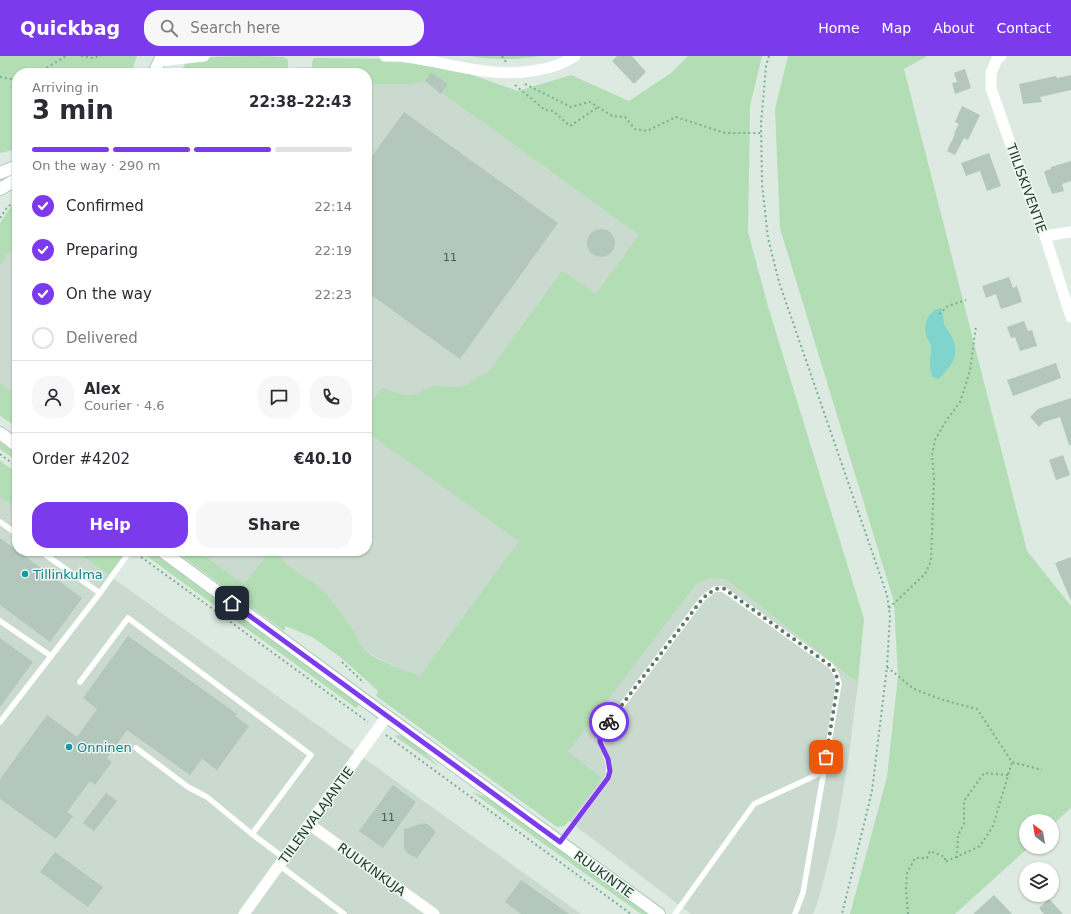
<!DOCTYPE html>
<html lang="en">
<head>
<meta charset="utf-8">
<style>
  body { margin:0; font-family:"DejaVu Sans",sans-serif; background:#f7f7f7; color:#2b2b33; height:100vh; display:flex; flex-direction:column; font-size:15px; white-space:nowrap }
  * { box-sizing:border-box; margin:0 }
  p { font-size:13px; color:#7c7c81 }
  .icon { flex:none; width:22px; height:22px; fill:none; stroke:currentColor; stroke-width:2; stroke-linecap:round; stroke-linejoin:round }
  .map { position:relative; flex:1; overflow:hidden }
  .panel { position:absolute; left:12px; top:12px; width:360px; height:488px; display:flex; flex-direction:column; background:#fff; border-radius:16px; box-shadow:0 1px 3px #0004 }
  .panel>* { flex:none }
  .needle { width:26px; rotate:329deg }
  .fabs { position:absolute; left:1019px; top:758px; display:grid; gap:8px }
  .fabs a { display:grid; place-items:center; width:40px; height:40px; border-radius:50%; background:#fff; box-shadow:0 1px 3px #0004; font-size:20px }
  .pin { position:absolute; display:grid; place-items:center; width:34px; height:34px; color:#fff; margin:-17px; border-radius:8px; box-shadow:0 2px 6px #0006 }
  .courier { position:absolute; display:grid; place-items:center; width:40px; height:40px; margin:-20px; border:3px solid #7c3aed; border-radius:50%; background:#fff; color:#222; box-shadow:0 1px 5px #0007 }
  .headline em { font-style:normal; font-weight:700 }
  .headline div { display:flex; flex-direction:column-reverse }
  .headline { display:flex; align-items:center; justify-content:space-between; height:68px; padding:0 20px }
  h1 { font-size:26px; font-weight:700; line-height:30px }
  .bar { display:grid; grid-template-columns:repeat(4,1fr); gap:6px 4px; align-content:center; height:48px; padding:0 20px }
  .bar i { height:5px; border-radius:3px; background:#e1e1e2 }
  .bar .active { background:#7c3aed }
  .bar p { grid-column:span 4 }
  .line { display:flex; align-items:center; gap:10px; padding:0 20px; border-top:1px solid #e1e1e2 }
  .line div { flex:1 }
  .round { display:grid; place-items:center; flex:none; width:42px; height:42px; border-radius:16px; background:#f7f7f7 }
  ol { padding:0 20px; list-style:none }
  li { display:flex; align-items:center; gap:12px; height:44px }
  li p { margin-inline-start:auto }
  li .icon { padding:4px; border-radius:50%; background:#7c3aed; color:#fff; stroke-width:4 }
  li:last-child { color:#7c7c81 }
  li i { width:22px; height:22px; border:2px solid #e1e1e2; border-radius:50% }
  .button { display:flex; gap:8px; margin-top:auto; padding:8px 20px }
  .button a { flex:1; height:46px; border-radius:16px; background:#7c3aed; color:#fff; font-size:16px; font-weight:700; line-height:46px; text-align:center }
  .button a+a { background:#f7f7f7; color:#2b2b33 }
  header { display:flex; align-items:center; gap:24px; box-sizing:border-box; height:56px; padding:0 20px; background:#7c3aed; color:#fff }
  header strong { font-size:19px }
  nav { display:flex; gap:22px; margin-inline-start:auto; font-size:14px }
  .search { width:280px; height:36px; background:#f7f7f7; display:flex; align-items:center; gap:10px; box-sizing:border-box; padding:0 14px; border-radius:16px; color:#7c7c81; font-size:15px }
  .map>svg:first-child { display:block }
  .built { fill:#cadacf }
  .green { fill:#b3ddb5 }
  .water { fill:#7fd4ce }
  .building { fill:#b4c7bc }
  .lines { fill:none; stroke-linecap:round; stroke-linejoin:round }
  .secondary-casing { stroke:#afcaba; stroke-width:14 }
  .path { stroke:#7ab093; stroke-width:2; stroke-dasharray:2 3; stroke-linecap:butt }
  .lane { stroke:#fff; stroke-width:5.5 }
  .street { stroke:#fff; stroke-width:11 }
  .secondary { stroke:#fff; stroke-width:12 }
  .done { stroke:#60786b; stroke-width:4; stroke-dasharray:0 7.2 }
  .route { stroke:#7c3aed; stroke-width:5 }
  .culture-dot { fill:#0f9aa8; stroke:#edf6ef; stroke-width:1.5 }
  .labels { text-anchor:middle; stroke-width:3; stroke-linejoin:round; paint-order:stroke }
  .number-label { font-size:11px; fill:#435d50 }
  .street-label { font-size:13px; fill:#1d3a2c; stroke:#edf6ef }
  .culture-label { font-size:13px; fill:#0d838f; stroke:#edf6ef; text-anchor:start }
</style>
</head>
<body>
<header>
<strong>Quickbag</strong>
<div class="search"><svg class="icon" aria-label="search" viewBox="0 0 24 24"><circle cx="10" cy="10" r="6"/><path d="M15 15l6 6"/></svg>Search here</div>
<nav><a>Home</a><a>Map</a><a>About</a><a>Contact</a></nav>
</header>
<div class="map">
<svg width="1071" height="858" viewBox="0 0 1071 858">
  <rect width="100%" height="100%" fill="#dceae1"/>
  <path class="built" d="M299,11L431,14L448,28L442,37L639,179L528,474L420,621L384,605L247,531L198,495H367V17H192L287,16Z
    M17,152V364L0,351V175Z
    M0,441L17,453V495H75L581,858H0Z
    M712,522L727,524L858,627L848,706L836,775L819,842L813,858H691L569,765L601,725L567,696L697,527Z"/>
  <path class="green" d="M0,0H137L131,17H17V93L0,97Z
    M251,0L284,1L288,4V17H181L186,5L214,1Z
    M469,0H541C517,4 492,4 469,0Z
    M688,0H762L750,50L748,176L769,254L864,563L858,627L727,524L712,522L697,527L568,696L600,720L601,725L569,765L564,770L557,771L376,640L378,635L344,604L314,582L286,570L284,575L175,495H198L244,528L270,495H279C281,510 304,520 315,528C326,536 344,561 352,573C357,579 360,591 367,596C382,607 403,613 420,620L519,485L367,376V349H368L382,332L404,339H413L433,330L458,331L467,329L483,318H487L562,215L596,238L639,179L442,37L448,28L432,16L425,25L410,28H367V17H312V6L314,2L386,3L461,15L518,35L571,19L629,45L671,17Z
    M788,0H927L904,13L1027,495L1071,550V752L1052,769V765H1026V791H1029L955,858H850L887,721L898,621L894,546L780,172L775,53Z
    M17,145V189L7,198L0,210V167L10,152Z
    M0,327L17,340V371L0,360Z
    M0,386L17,398V405L0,393Z
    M0,405L17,417V453L0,441Z
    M75,495H125L127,497L109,519Z
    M142,495H150L360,648L356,652L141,496Z
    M397,679C411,679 429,701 439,711L396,681Z
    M472,736L494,744L650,858H641Z"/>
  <path class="water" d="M941,252C943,257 943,262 944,267C945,272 950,277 952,281C961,301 951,309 939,323L933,321C927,309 932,303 931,290C931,287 928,285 927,282C923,269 927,255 941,252Z"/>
  <path class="building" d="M617,0H632L646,16L634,28L612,5Z
    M965,13L971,32L955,38L952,27L957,26L954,17Z
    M431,16L448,28L441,38L425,25Z
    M1071,19V34L1040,41L1042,46L1023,48L1019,28L1056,20L1057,22Z
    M962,50L980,59L968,84L964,82L955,99L947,95L955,78L954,77L959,68L955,66Z
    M404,56L558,167L460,303L367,236V107Z
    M989,97L1001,130L987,135L980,115L966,120L961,107Z
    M1071,105V125L1062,128L1064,135L1052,138L1050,131H1049L1044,115L1051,113V111Z
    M587 187a14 14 0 1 1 28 0a14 14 0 1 1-28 0Z
    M1009,221L1013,232L1017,230L1022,246L1001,253L996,238L986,242L982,230Z
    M1024,265L1028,275L1032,274L1037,290L1020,295L1015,281L1011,282L1007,271Z
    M1056,307L1061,322L1013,340L1007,324Z
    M1071,342V389H1069L1060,361L1044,366L1039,371L1030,361L1038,353Z
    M1063,399L1070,419L1056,424L1049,404Z
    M0,482L82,542L50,586L0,549Z
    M1071,501V545L1055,507Z
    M128,580L237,658L235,660L249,670L217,714L202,703L190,719L127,674L107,702L112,706L95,729L90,725L67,756L73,760L56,783L0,743V723L47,659L77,681L97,653L83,642Z
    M0,582L33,606L0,651Z
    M393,729L416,746L383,792L359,775Z
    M106,737L117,745L94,775L83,767Z
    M424,767L429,769L436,776L417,802L408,798L404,793V773Z
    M55,796L103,831L88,851L40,816Z
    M521,824L569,858H521L505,846Z
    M994,839L1012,858H973Z
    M1049,843L1063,858H1044L1039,852Z"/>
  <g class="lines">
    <defs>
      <path id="secondary" d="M154,17L162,0
        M0,117L17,110
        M0,133L17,123
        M0,377L17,390
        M162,495L367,646L659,858"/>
    </defs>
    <use href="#secondary" class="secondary-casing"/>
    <path class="path" d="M81,0L91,2L101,0
      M502,0L506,6
      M769,0L766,10L761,68L762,128L768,182L779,226L887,539L890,560L887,611L872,735L842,858
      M38,17L66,0
      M0,21L17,24
      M525,28L571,51L590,46L612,60L625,61L635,73L647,75L676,61L725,77H761
      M515,29L545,54L553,55L570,70L598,51
      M0,162L6,153L17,142
      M939,258L948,250L966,244
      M0,398L17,411
      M137,498L368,666
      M889,552L925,518L931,505L934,422L932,399L935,384L946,365L960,346L970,315L976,270
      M342,606L364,627
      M887,611L914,633L943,644L977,653L1012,706L1042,714
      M386,679L631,858
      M957,802L958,779L964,768V745L984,717L1008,719
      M908,858L906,833L907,817L915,802H927L930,795L945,801V806L980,790L993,770L1012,706"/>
    <path class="lane" d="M0,466L17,478
      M100,537L130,495
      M0,565L51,600
      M80,626L128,562L311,699L252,778
      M0,666L100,537L40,495
      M136,692L188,731L207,741L252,778L284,802
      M560,786L608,722C613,701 599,696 601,677L703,542L715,533H723L831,610L836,618L839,627L803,837L795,858
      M279,809L344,858
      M675,858L754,748L823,716"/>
    <path class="street" d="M385,0C392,0 400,0 407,1C452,7 491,23 538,14C552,12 563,8 575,0
      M1001,0L997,3L991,17V32L1019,113L1045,180L1071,261
      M160,5L204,0
      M1045,180L1071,176
      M309,768L434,858
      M244,858L387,660"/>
    <use href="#secondary" class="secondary"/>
  </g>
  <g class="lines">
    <path class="done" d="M609,666L703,542L715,533L723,532L831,610L836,618L838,627L826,701"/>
    <path class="route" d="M232,547L560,786L608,722L610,715L608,703L600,686L601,677L609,666"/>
  </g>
  <g class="culture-dot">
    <circle cx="25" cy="518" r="4"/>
    <circle cx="69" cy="691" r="4"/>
  </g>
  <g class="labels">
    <g class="number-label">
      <text x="450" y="205">11</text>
      <text x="388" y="765">11</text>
    </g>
    <g class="street-label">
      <text transform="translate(1027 132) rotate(70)" y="5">TIILISKIVENTIE</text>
      <text transform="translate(316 759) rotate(-54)" y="5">TIILENVALAJANTIE</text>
      <text transform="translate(372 813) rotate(36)" y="5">RUUKINKUJA</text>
      <text transform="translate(604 818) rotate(36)" y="5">RUUKINTIE</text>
    </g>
    <g class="culture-label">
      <text x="33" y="523">Tillinkulma</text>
      <text x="77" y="696">Onninen</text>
    </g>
  </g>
</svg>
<div class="fabs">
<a><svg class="needle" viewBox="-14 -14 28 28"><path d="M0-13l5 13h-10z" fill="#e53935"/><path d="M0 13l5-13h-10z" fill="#7c7c81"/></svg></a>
<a><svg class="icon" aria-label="layers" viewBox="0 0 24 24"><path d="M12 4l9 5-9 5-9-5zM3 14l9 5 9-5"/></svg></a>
</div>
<div class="pin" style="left:826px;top:701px;background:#ea580c"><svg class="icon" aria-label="bag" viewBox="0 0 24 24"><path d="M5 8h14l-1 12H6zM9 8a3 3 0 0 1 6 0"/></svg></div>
<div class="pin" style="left:232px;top:547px;background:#1f2937"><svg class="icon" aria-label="home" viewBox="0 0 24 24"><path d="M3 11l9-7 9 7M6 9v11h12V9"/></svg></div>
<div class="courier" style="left:609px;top:666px"><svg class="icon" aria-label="bike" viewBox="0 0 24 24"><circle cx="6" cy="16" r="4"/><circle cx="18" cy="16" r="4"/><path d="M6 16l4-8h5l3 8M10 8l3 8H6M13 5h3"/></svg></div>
<section class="panel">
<div class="headline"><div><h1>3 min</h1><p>Arriving in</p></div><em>22:38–22:43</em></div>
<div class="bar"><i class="active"></i><i class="active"></i><i class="active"></i><i></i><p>On the way · 290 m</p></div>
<ol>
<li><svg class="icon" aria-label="check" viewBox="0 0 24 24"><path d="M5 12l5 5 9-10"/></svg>Confirmed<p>22:14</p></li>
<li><svg class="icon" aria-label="check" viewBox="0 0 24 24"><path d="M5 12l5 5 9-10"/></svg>Preparing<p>22:19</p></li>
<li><svg class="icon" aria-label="check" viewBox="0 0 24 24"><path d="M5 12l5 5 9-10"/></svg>On the way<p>22:23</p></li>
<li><i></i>Delivered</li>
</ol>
<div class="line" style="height:72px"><a class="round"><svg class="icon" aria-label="person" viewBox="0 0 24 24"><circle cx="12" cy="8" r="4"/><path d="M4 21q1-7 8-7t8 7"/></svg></a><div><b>Alex</b><p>Courier · 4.6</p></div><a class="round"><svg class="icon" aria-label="chat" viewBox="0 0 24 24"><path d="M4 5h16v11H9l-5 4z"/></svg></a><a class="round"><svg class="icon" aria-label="phone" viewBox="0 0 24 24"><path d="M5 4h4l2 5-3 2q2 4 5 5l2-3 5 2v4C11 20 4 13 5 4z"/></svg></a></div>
<div class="line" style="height:52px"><div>Order #4202</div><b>€40.10</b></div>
<div class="button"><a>Help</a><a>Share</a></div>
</section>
</div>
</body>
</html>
